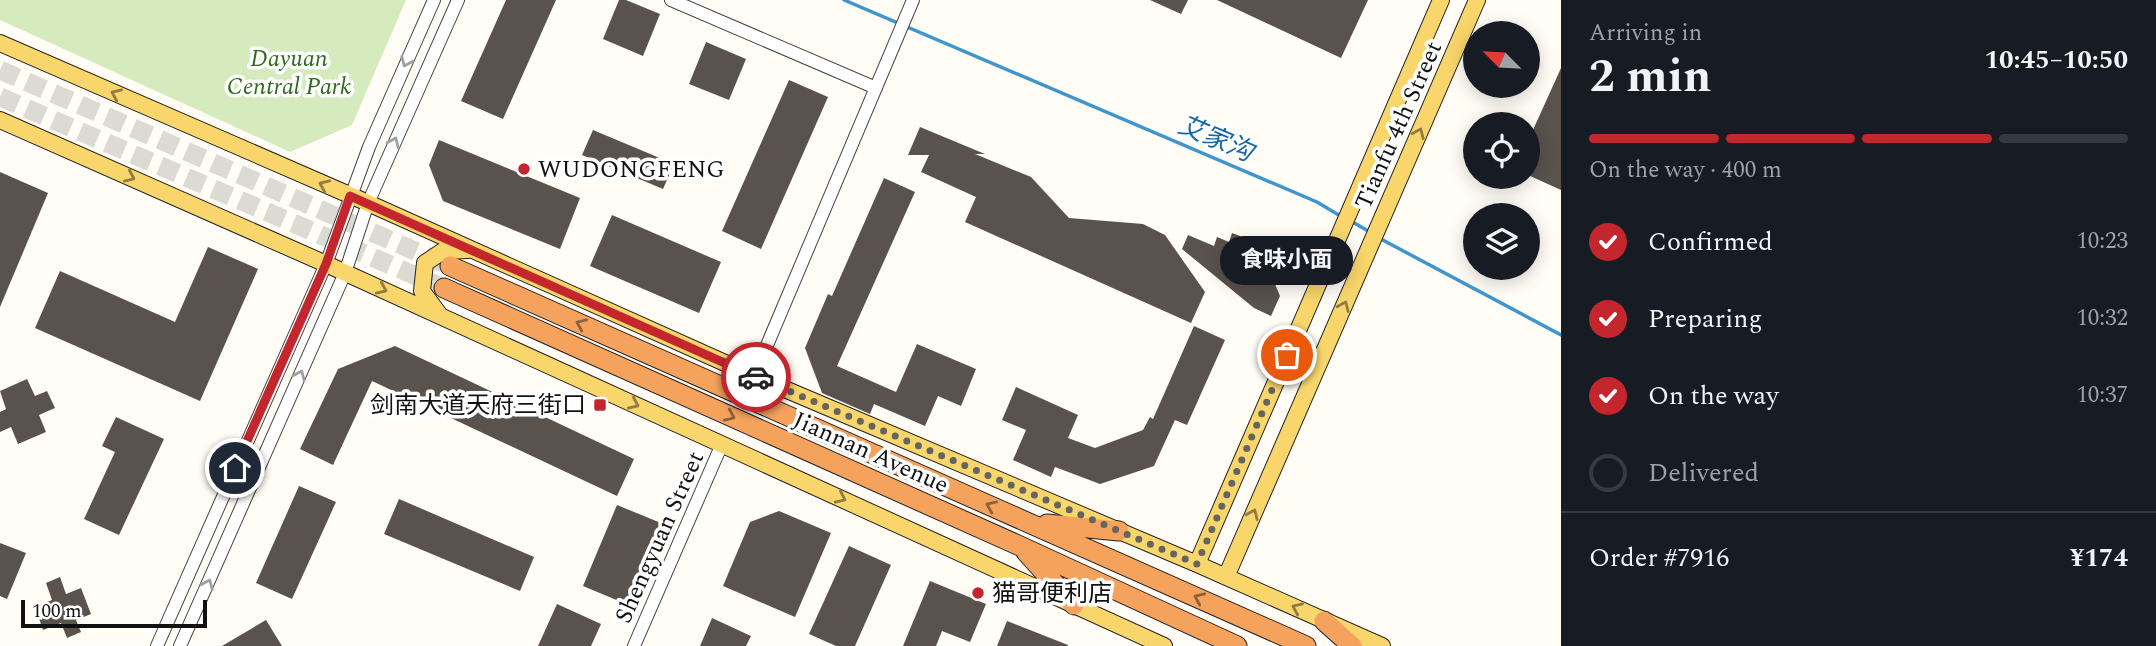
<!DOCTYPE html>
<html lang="en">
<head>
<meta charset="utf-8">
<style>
  body { margin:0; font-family:Spectral,"Noto Sans SC",serif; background:#20242c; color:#f1f3f6; height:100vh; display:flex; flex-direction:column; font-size:26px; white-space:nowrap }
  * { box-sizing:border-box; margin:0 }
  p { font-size:23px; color:#9ea1a6 }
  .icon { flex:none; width:38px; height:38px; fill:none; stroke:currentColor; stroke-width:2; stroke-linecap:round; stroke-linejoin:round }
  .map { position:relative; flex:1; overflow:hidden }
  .panel { display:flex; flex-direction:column; background:#171b24; width:595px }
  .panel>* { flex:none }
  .needle { width:46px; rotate:294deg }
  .buttons { position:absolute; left:1463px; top:21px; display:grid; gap:14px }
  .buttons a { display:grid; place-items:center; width:77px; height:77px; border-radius:50%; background:#171b24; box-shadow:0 4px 18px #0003; font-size:35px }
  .scale { position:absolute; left:21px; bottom:18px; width:186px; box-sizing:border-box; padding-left:7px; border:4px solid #111; border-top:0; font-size:19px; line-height:24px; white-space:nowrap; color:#111; -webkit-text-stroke:5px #fff; paint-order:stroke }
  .pin { position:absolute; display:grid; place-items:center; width:60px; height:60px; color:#fff; margin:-30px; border:4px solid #fff; border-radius:50%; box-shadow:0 2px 7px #0007 }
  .courier { position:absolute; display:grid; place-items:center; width:70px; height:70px; margin:-35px; border:5px solid #c4262e; border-radius:50%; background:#fff; color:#222; box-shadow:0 2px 9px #0007 }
  .bubble { position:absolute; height:49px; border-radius:24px; background:#171b24; box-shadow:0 4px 18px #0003; font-size:23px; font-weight:700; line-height:49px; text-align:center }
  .summary em { font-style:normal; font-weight:700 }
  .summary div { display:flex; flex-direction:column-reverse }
  .summary { display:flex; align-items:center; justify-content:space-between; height:119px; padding:0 28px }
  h1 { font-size:46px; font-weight:700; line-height:52px }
  .bar { display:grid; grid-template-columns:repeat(4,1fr); gap:10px 7px; align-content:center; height:84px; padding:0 28px }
  .bar i { height:9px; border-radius:5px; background:#363941 }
  .bar .current { background:#c4262e }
  .bar p { grid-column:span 4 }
  .line { display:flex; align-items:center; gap:18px; padding:0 28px; border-top:2px solid #363941 }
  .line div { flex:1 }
  ol { padding:0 28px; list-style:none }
  li { display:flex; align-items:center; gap:21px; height:77px }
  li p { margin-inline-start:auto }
  li .icon { padding:7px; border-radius:50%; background:#c4262e; color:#fff; stroke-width:4 }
  li:last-child { color:#9ea1a6 }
  li i { width:38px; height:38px; border:4px solid #363941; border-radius:50% }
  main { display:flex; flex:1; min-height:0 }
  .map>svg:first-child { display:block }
  .green { fill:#d5ebbd }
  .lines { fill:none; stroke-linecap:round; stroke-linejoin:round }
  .stream { stroke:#3f96cf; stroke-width:3.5 }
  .building { fill:#5a524d }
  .highway-tunnel { stroke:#dbdad3; stroke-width:19; stroke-dasharray:19 10; stroke-linecap:butt }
  .minor-casing { stroke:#444; stroke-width:14 }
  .major-casing { stroke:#222; stroke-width:18 }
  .highway-casing { stroke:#222; stroke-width:21 }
  .minor { stroke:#fff; stroke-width:12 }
  .major { stroke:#f9d66b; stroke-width:16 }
  .highway { stroke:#f5a25d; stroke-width:19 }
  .oneway { stroke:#a0a0a0 }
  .oneway2 { stroke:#917d42 }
  .oneway3 { stroke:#8e613b }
  .done { stroke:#646461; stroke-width:7; stroke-dasharray:0 12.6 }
  .route { stroke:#c4262e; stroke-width:9 }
  .poi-dot { fill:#c4262e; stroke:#fff; stroke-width:2.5 }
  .labels { text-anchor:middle; stroke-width:7; stroke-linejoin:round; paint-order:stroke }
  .park-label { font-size:24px; font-style:italic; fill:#2f6b1f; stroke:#fff }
  .street-label { font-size:24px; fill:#111; stroke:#fff }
  .poi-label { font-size:24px; fill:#111; stroke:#fff; text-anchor:start }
  .water-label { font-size:26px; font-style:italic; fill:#1768a6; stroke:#fff }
</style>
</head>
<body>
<main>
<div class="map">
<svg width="1561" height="646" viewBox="0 0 1561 646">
  <rect width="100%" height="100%" fill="#fffdf5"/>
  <path class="green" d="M0,0H406L352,125L290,152L0,20Z"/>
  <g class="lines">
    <path class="stream" d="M844,0L1317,202L1342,217
      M1349,220L1370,232
      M1379,238L1561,335"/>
  </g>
  <path class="building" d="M506,0H556L503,119L461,101Z
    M619,0H626L660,14L643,56L603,39Z
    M1150,0H1188L1181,14Z
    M1217,0H1368L1341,58Z
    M706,42L746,59L729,100L689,84Z
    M1561,68V190L1528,175V141Z
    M789,80L828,97L761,249L722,231Z
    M920,127L985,154H975L1031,177L1069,218L1143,224L1165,235L1205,292L1191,323L965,222L976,197L921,172L929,155H908Z
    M593,130L674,164L663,189L582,155Z
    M439,140L580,198L560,249L443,201L429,165Z
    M0,172L48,193L0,307Z
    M884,178L915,192L837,366L896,392L917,344L976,369L961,406L938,396L925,426L874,404L870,414L822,393L805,348L828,294L832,296Z
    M612,215L721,262L699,313L590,266Z
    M1232,233L1264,245L1256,265L1269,270L1280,296L1271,316L1254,308L1182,249L1188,235L1214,246L1217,237L1229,242Z
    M208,247L258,269L200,401L35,328L60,271L175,322Z
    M1194,326L1225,340L1187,425L1175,420L1154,466L1100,484L1055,467L1051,477L1013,460L1026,430L1002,420L1016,387L1078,415L1068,438L1095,448L1143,430L1150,417L1153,419Z
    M395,346L634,459L617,496L372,381L333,465L300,449L338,369Z
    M27,379L35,396L47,391L55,408L39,415L46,432L18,444L11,427L0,432V412L6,409L0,391Z
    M116,417L164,439L119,535L84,519L115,452L102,446Z
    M299,486L336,502L292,599L256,583Z
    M399,499L534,557L520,591L384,534Z
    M617,505L661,523L626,604L583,586Z
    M779,511L831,533L795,617L723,586L750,522Z
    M0,543L26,553L7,599L0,596Z
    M849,546L891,565L855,646H836L809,634Z
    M60,577L66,594L81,588L91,614L76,620L81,632L67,638L61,623L43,630L35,607L52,600L46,583Z
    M930,581L986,604L970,642L942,631L936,646H903Z
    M557,604L601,624L591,646H538Z
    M712,618L751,636L746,646H700Z
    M266,620L282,646H222Z
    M1007,621L1068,645V646H997Z"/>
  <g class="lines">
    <path class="highway-tunnel" d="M0,70L445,264
      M0,97L444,288"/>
    <defs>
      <path id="minor" d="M671,0L876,88
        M754,376L913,0
        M157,646L326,264L369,147L434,0
        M180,646L345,273L368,203L458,0
        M634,646L722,444"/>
      <path id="major" d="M0,43L368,203L754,376L1197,564L1382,646
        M0,120L326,264L1164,646
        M439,314L422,291L425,263L443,251L468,250
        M1197,564L1441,0
        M1226,577L1477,0"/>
      <path id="highway" d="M450,266L1306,646
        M444,288L1020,546L1237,646
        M1047,524L1119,531
        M1026,552L1074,605
        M1324,621L1352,646"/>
    </defs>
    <use href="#minor" class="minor-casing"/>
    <use href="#major" class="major-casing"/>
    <use href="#highway" class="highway-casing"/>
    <use href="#minor" class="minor"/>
    <use href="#major" class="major"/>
    <use href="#highway" class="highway"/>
  </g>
  <defs><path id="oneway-chevron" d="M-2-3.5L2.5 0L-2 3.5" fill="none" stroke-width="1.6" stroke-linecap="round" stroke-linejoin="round" transform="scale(1.75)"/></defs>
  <g class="oneway">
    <use href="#oneway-chevron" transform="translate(406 62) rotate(114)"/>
    <use href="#oneway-chevron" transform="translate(394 142) rotate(-66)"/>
    <use href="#oneway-chevron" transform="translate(300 375) rotate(-66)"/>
    <use href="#oneway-chevron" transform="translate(208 584) rotate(-66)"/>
  </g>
  <g class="oneway2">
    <use href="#oneway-chevron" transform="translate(116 94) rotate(-156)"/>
    <use href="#oneway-chevron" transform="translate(1419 133) rotate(-66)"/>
    <use href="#oneway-chevron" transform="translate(130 177) rotate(24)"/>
    <use href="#oneway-chevron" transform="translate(324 185) rotate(-156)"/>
    <use href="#oneway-chevron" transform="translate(382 289) rotate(24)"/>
    <use href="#oneway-chevron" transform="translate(1344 306) rotate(-66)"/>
    <use href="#oneway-chevron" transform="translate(634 404) rotate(24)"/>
    <use href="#oneway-chevron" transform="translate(841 498) rotate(25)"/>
    <use href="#oneway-chevron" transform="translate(1253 514) rotate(-66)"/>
    <use href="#oneway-chevron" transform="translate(1297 608) rotate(-156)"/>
  </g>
  <g class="oneway3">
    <use href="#oneway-chevron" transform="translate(581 324) rotate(-156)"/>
    <use href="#oneway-chevron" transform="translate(730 416) rotate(24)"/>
    <use href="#oneway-chevron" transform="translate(991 506) rotate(-156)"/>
    <use href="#oneway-chevron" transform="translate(1199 598) rotate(-156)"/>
  </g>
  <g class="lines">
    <path class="done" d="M756,377L1197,564L1287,355"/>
    <path class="route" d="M235,468L326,264L350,196L756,377"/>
  </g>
  <g class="poi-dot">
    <circle cx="524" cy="169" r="7"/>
    <rect x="593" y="398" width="14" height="14" rx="3.5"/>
    <circle cx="978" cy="593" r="7"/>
  </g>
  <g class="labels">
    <g class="park-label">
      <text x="289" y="66">Dayuan<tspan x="289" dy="28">Central Park</tspan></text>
    </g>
    <g class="street-label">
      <text transform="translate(1398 125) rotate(-66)" y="8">Tianfu 4th Street</text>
      <text transform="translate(871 452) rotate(24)" y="8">Jiannan Avenue</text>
      <text transform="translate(659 537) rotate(-66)" y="8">Shengyuan Street</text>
    </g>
    <g class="poi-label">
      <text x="538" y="177">WUDONGFENG</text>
      <text x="586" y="413" text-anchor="end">剑南大道天府三街口</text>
      <text x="992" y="601">猫哥便利店</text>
    </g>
    <g class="water-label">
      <text transform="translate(1216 138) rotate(23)" y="9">艾家沟</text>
    </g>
  </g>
</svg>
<div class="buttons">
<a><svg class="needle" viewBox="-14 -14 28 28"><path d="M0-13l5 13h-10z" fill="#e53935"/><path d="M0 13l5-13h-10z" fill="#9ea1a6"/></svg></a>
<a><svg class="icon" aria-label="locate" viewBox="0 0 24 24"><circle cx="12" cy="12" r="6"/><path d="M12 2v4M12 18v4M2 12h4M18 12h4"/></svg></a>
<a><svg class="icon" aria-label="layers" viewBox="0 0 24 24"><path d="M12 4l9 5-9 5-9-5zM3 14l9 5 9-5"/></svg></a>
</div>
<div class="scale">100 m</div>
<div class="pin" style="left:1287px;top:355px;background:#ea580c"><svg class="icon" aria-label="bag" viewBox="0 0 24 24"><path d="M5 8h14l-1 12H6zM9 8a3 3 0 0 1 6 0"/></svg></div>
<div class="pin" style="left:235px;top:468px;background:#1f2937"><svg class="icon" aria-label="home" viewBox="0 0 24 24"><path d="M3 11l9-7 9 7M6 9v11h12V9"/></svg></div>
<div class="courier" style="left:756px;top:377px"><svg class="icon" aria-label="car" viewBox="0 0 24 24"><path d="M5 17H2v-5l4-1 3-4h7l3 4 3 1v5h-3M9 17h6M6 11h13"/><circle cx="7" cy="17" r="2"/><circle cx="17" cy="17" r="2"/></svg></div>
<div class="bubble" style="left:1220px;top:236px;width:133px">食味小面</div>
</div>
<section class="panel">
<div class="summary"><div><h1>2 min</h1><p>Arriving in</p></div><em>10:45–10:50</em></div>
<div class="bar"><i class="current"></i><i class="current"></i><i class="current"></i><i></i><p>On the way · 400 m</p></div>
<ol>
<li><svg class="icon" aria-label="check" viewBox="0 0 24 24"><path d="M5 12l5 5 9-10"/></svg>Confirmed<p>10:23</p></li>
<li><svg class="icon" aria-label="check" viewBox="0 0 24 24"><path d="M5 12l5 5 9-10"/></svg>Preparing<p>10:32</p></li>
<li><svg class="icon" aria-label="check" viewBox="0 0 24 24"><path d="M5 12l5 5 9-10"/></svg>On the way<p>10:37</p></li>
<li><i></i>Delivered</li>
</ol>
<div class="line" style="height:91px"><div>Order #7916</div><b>¥174</b></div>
</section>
</main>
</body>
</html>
